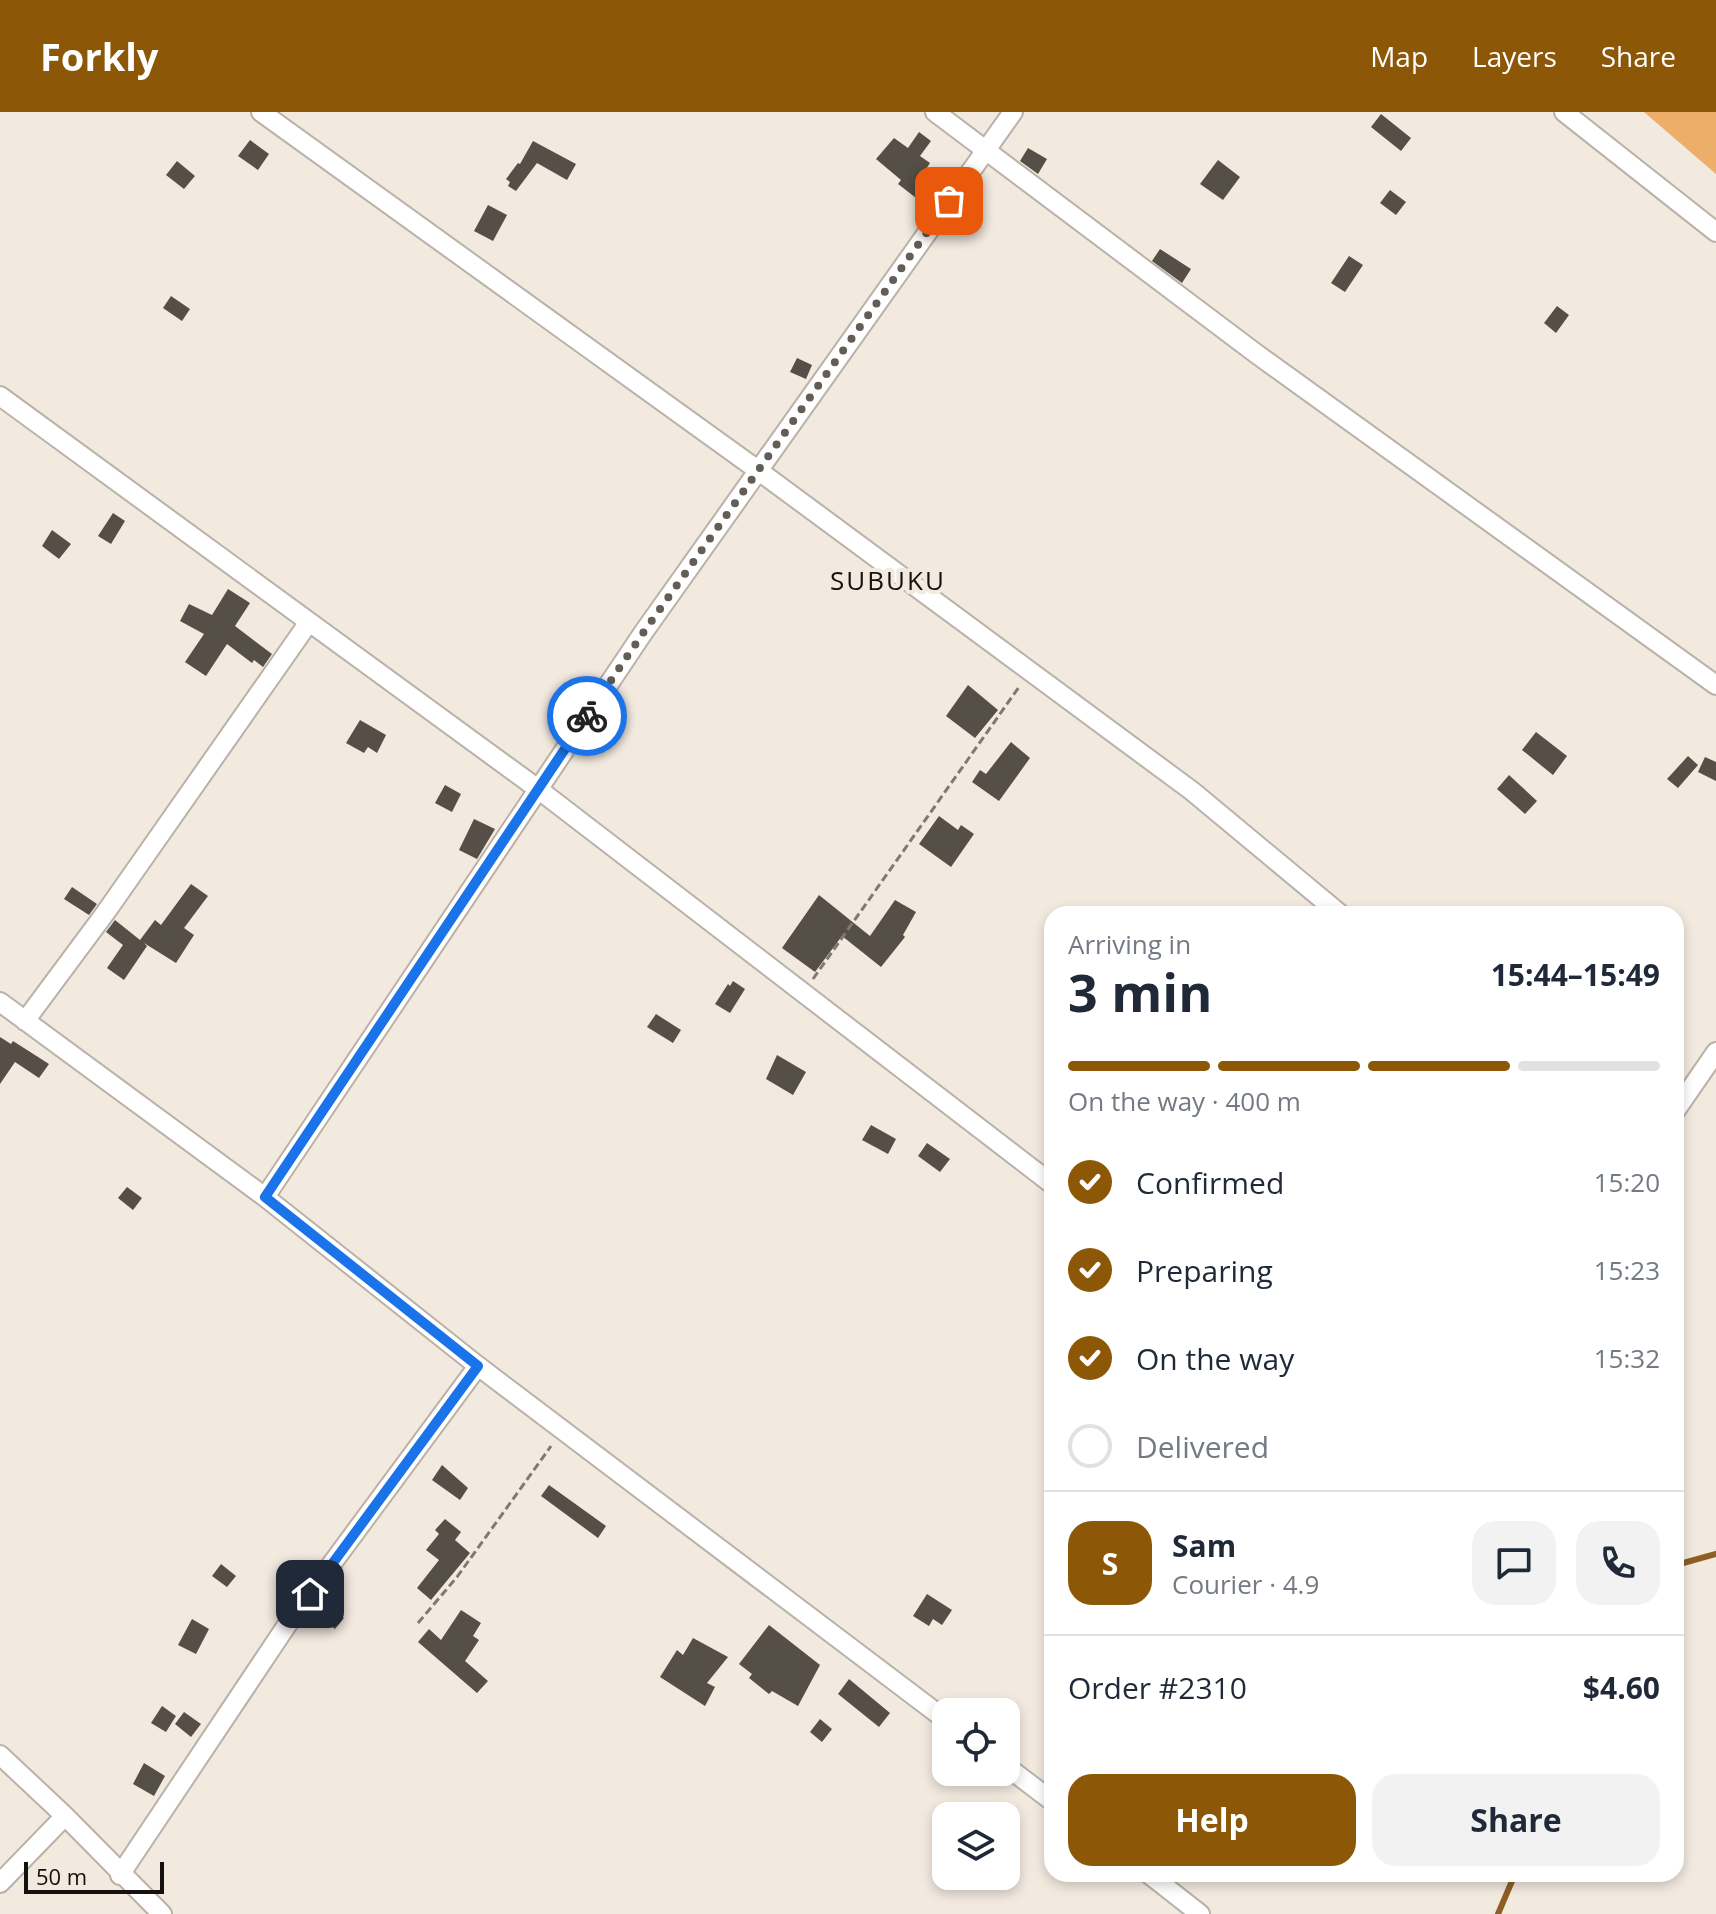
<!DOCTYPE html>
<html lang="en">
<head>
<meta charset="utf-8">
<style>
  body { margin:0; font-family:"Open Sans",sans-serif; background:#f2f2f3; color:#1f2937; height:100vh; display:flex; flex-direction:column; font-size:30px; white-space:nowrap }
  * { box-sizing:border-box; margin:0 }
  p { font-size:26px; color:#747a83 }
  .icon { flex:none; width:44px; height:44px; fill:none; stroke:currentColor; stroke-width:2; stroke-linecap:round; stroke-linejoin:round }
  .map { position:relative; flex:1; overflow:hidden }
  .drawer { position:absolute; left:1044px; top:794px; width:640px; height:976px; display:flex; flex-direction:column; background:#fff; border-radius:24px; box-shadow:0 4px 12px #0003 }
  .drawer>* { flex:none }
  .fabs { position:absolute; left:932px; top:1586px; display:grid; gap:16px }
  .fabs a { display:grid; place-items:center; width:88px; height:88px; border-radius:16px; background:#fff; box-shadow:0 4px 12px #0003; font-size:40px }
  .scale { position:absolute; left:24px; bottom:20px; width:140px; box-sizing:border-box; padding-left:8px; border:4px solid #14110e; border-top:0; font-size:22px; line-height:28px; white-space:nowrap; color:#14110e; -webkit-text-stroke:6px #f2e9df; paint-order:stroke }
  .pin { position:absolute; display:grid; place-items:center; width:68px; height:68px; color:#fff; margin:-34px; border-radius:16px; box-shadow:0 4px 12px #0006 }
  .courier { position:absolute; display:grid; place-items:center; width:80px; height:80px; margin:-40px; border:6px solid #1a73e8; border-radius:50%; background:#fff; color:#222; box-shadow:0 2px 10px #0007 }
  .summary em { font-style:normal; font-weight:700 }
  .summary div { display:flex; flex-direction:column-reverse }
  .summary { display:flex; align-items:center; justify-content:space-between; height:136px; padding:0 24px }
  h1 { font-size:52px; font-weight:700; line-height:60px }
  .bar { display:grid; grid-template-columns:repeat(4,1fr); gap:12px 8px; align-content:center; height:96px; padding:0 24px }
  .bar i { height:10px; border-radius:6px; background:#e0e1e3 }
  .bar .active { background:#8c5706 }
  .bar p { grid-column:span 4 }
  .line { display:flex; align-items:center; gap:20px; padding:0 24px; border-top:2px solid #e0e1e3 }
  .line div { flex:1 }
  .round { display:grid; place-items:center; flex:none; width:84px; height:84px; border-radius:24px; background:#f2f2f3 }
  ol { padding:0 24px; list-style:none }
  li { display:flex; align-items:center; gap:24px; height:88px }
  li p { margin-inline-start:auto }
  li .icon { padding:8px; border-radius:50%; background:#8c5706; color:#fff; stroke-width:4 }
  li:last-child { color:#747a83 }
  li i { width:44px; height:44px; border:4px solid #e0e1e3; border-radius:50% }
  .cta { display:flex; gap:16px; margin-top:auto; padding:16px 24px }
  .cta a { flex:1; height:92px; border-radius:24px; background:#8c5706; color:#fff; font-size:32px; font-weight:700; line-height:92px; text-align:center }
  .cta a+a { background:#f2f2f3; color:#1f2937 }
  header { display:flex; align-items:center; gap:48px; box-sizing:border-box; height:112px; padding:0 40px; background:#8c5706; color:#fff }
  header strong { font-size:38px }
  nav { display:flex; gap:44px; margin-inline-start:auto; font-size:28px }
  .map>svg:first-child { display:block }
  .green { fill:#ecae68 }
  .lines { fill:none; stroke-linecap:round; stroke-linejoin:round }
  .stream { stroke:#8d5f24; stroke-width:6 }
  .building { fill:#564f47 }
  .minor-casing { stroke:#bab1a8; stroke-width:22 }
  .path { stroke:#7e7972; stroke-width:3; stroke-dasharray:8 4; stroke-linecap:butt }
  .minor { stroke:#fff; stroke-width:18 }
  .done { stroke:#625d57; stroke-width:8; stroke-dasharray:0 14.4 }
  .route { stroke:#1a73e8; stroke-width:10 }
  .labels { text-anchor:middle; stroke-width:8; stroke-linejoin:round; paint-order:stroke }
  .quarter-label { font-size:26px; letter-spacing:2px; fill:#14110e; stroke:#f2e9df }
</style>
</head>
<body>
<header>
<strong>Forkly</strong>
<nav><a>Map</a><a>Layers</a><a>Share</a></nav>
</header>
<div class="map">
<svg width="1716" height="1802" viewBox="0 0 1716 1802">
  <rect width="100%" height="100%" fill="#f2e9df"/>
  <path class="green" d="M1644,0H1716V62Z"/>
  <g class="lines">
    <path class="stream" d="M1676,1453L1716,1442
      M1498,1802L1515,1762"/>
  </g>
  <path class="building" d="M1381,2L1411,26L1401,39L1371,15Z
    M919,20L931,29L920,44L930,51L921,65L926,68L923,72L929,77L920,89L898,72L901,68L876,47L894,26L908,36Z
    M250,28L269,42L258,58L238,44Z
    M533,29L576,52L567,68L537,51L516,79L508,74L510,70L506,67L518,51L520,52Z
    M1028,36L1047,47L1038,62L1020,49Z
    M1218,48L1240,65L1223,88L1200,72Z
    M177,49L195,64L184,77L166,63Z
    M1390,78L1406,90L1396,103L1380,91Z
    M488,93L507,103L493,129L474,119Z
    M1160,137L1191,157L1182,171L1152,149Z
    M1349,144L1363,153L1345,180L1331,171Z
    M171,184L190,197L182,209L163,196Z
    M1557,194L1569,203L1556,221L1544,211Z
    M797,246L812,253L806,267L790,260Z
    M113,401L125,409L111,432L98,424Z
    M52,418L71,432L59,447L42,434Z
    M228,477L250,491L235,514L272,542L263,555L254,548L252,551L227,532L206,564L185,550L204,522L180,509L189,492L212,503Z
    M968,573L998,598L975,626L946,604Z
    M360,608L386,623L377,641L368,635L364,641L346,631Z
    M1536,620L1567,644L1553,663L1522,638Z
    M1011,630L1030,646L999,689L972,670L980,658L986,662Z
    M1688,644L1698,653L1678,676L1667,667Z
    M1705,645L1716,650V669L1698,660Z
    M1509,663L1537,689L1525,702L1497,677Z
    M445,673L461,682L452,700L435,691Z
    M939,704L958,718L961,713L974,722L951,755L919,732Z
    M474,707L495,717L477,747L459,738Z
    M191,772L208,784L184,816L194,823L176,851L144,831L147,834L124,868L107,856L123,833L106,820L115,808L140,828L155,808L161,813Z
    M72,775L97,792L89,803L64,787Z
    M819,783L870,824L895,788L916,800L903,823L905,825L881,855L842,824L815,860L782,836Z
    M733,869L745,877L730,901L715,892L728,872L730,874Z
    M656,902L681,918L673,931L647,915Z
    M0,925L11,932L13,929L49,952L39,966L15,950L0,972Z
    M777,943L806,960L793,983L766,967Z
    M871,1013L896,1027L888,1042L862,1028Z
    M927,1031L950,1047L940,1060L918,1044Z
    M127,1075L142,1086L133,1098L118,1086Z
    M442,1353L468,1376L460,1388L432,1368Z
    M549,1373L606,1414L598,1426L541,1384Z
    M445,1407L461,1420L455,1428L470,1441L431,1488L417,1476L439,1448L426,1438L439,1422L435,1418Z
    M221,1452L236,1464L227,1475L212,1464Z
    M927,1482L952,1498L942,1513L933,1507L929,1514L913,1504Z
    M327,1492L344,1506L335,1517L318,1504Z
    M461,1498L481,1511L473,1524L479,1528L465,1549L488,1569L477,1581L418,1530L429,1517L441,1528Z
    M192,1507L209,1517L196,1542L178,1533Z
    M769,1513L820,1553L798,1594L772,1579L769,1582L749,1566L752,1562L739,1552Z
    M693,1526L728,1545L707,1571L715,1575L705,1594L660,1565L677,1538L683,1543Z
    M849,1567L890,1601L879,1615L838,1582Z
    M162,1594L176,1604L166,1620L151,1611Z
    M184,1600L201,1612L191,1625L175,1612Z
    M820,1607L832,1617L822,1630L810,1620Z
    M144,1651L165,1664L154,1684L133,1672Z"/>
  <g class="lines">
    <defs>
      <path id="minor" d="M261,0L759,359L1192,679L1340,802
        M935,0L1258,243L1716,573
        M1564,0L1716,120
        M0,284L538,677L1052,1072
        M0,890L265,1085
        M25,909L106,800L309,510
        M1676,998L1716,940
        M946,1608L478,1254L265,1085L643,521L1013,0
        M0,1643L65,1704L162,1802
        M1006,1654L1052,1689
        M1149,1762L1200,1802
        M120,1763L291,1507L478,1254
        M0,1771L65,1704"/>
    </defs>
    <use href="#minor" class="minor-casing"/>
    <path class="path" d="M813,867L1019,575
      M418,1511L457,1465L551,1334"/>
    <use href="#minor" class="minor"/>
  </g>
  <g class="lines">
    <path class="done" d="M587,604L643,521L949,89"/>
    <path class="route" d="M310,1482L478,1254L265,1085L587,604"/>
  </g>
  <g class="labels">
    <g class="quarter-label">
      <text x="888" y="478">SUBUKU</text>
    </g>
  </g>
</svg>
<div class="fabs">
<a><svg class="icon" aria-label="locate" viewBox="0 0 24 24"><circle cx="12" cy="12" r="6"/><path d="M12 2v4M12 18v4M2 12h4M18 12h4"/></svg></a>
<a><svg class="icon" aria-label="layers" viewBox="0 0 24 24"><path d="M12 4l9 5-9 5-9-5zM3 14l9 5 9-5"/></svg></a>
</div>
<div class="scale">50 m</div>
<div class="pin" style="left:949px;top:89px;background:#ea580c"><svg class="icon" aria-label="bag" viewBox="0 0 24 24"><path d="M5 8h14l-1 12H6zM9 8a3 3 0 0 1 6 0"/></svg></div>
<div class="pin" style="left:310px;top:1482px;background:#1f2937"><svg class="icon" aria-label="home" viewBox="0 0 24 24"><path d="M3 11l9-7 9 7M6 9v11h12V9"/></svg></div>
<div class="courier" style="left:587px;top:604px"><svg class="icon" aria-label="bike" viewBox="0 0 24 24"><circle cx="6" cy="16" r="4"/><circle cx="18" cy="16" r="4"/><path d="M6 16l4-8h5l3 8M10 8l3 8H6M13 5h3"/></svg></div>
<section class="drawer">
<div class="summary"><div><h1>3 min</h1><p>Arriving in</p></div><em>15:44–15:49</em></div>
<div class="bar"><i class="active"></i><i class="active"></i><i class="active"></i><i></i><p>On the way · 400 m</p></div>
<ol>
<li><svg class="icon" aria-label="check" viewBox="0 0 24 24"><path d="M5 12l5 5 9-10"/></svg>Confirmed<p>15:20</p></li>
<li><svg class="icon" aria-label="check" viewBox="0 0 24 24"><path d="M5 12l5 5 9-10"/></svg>Preparing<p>15:23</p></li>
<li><svg class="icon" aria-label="check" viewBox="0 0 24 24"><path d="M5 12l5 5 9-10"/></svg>On the way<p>15:32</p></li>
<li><i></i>Delivered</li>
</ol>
<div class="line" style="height:144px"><b class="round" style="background:#8c5706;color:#fff">S</b><div><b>Sam</b><p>Courier · 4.9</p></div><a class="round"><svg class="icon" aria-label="chat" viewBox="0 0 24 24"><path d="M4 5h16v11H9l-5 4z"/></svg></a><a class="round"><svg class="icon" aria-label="phone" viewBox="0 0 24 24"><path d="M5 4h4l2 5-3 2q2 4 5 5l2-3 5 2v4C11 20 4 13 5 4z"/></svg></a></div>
<div class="line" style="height:104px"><div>Order #2310</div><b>$4.60</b></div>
<div class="cta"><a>Help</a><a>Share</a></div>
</section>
</div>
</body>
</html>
